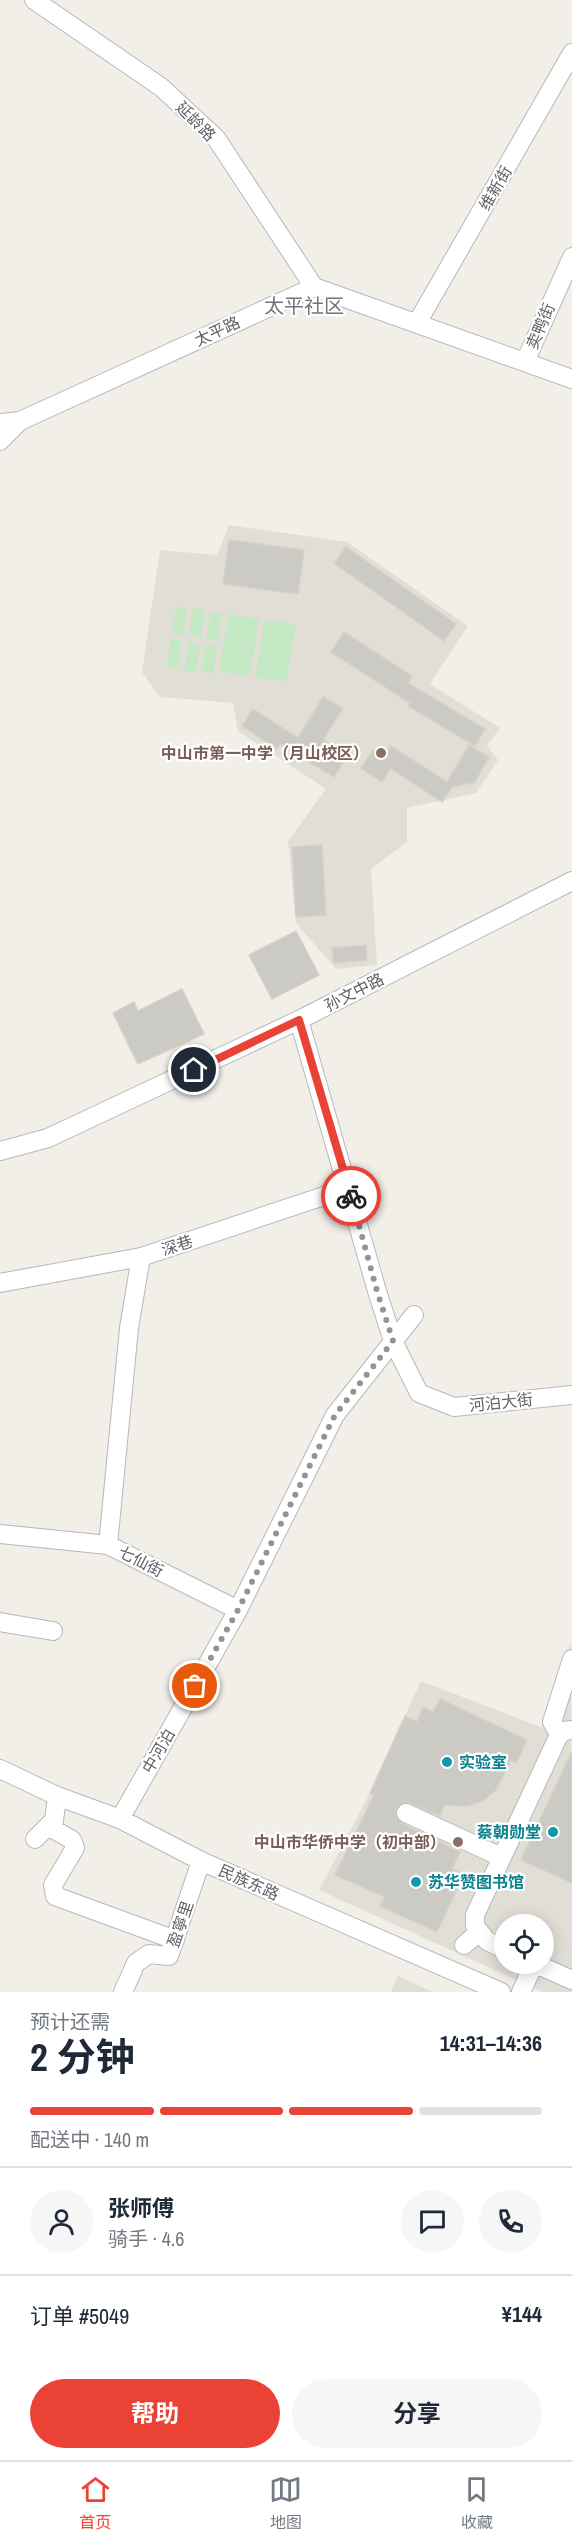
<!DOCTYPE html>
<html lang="zh">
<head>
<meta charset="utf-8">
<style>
  body { margin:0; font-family:"Archivo Narrow","Noto Sans SC",sans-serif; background:#f6f6f7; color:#1f2937; height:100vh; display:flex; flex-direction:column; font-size:22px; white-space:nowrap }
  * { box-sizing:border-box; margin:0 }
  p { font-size:20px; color:#747a83 }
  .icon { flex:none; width:33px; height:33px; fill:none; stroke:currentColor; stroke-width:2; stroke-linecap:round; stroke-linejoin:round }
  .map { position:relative; height:1992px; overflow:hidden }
  .details { display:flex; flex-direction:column; background:#fff; flex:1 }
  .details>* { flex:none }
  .buttons { position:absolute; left:494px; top:1914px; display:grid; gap:12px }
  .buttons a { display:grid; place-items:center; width:60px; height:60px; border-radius:50%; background:#fff; box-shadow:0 3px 15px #0003; font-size:30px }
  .pin { position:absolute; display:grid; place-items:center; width:51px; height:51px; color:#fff; margin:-26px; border:3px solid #fff; border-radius:50%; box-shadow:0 2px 6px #0007 }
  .courier { position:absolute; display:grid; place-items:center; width:60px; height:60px; margin:-30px; border:4px solid #ea4335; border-radius:50%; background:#fff; color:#222; box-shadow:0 2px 8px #0007 }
  .head em { font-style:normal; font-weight:700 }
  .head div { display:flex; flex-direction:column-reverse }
  .head { display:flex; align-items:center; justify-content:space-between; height:102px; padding:0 30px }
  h1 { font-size:39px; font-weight:700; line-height:45px }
  .bar { display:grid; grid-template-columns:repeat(4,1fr); gap:9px 6px; align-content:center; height:72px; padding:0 30px }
  .bar i { height:8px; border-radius:4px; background:#e0e1e3 }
  .bar .selected { background:#ea4335 }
  .bar p { grid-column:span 4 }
  .line { display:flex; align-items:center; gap:15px; padding:0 30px; border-top:2px solid #e0e1e3 }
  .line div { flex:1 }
  .round { display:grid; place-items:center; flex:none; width:63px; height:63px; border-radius:32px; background:#f6f6f7 }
  .cta { display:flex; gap:12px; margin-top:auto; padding:12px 30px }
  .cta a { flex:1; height:69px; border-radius:36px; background:#ea4335; color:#fff; font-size:24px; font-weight:700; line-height:69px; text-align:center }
  .cta a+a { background:#f6f6f7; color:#1f2937 }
  .tabs { display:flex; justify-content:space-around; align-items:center; height:84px; border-top:2px solid #e0e1e3; background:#fff; font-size:16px; color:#747a83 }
  .tabs a { display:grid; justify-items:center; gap:3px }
  .tabs .selected { color:#ea4335 }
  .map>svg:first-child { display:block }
  .education { fill:#e1ded6; fill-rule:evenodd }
  .green { fill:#c5e8c5 }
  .building { fill:#cccac5; stroke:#d6d1c6; stroke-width:1.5 }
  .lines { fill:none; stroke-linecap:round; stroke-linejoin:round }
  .minor-casing { stroke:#b5b8bc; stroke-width:20 }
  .minor { stroke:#fff; stroke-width:18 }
  .done { stroke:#929495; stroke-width:6; stroke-dasharray:0 10.8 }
  .route { stroke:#ea4335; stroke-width:8 }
  .education-dot { fill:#8d6e63; stroke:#fff; stroke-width:2 }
  .culture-dot { fill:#0f9aa8; stroke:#fff; stroke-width:2 }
  .labels { text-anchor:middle; stroke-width:4.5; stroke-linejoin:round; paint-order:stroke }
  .street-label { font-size:16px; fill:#5f6368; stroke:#fff }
  .education-label { font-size:16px; font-weight:bold; fill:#785e54; stroke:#fff; text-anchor:end }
  .culture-label { font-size:16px; font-weight:bold; fill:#0d838f; stroke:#fff; text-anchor:start }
  .quarter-label { font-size:20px; fill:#70757a; stroke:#fff }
</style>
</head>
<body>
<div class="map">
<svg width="572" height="1992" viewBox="0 0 572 1992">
  <rect width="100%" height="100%" fill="#f1efe8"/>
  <path class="education" d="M229,525L347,542L468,626L430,684L500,728L487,746L498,760L476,793L407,808V842L371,869L377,965L336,969L296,923L288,841L326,789L238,731L233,703L160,697L142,672L160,550L217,555Z
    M571,1642L572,1992H543L319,1890L370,1793L421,1681L543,1728ZM504,1924H543V1964H504Z
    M398,1976L433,1992H391Z"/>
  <path class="green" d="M176,606L187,608L183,635L171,634Z
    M193,608L205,610L201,638L189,636Z
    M211,612L222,613L218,641L206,639Z
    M229,614L259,619L250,677L219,671Z
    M265,619L296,624L286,682L255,677Z
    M171,639L182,641L178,668L167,667Z
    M189,642L200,644L196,672L184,670Z
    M206,644L217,646L213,674L201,672Z"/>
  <path class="building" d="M229,540L304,550L298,594L223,584Z
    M346,547L456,624L444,641L334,563Z
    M344,632L412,676L408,683L485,729L475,746L408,706L410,703L331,652Z
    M323,697L343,708L323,740L348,754L334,777L280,744L277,749L242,726L253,709L298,738Z
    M469,745L489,757L475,782L452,787L442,802L390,768L382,782L361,768L373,750L385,757L391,746L447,782Z
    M322,845L326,915L296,917L292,847Z
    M296,931L319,975L272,999L249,955Z
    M366,945L367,960L334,963L332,948Z
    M182,989L204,1034L138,1064L113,1013L134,1002L138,1011Z
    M440,1699L527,1740L516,1763L511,1760L496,1790L484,1800L468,1806L445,1805L440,1816L410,1803L404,1802L396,1808L395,1815L401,1823L460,1852L452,1869L464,1874L437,1932L380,1906L385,1897L335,1875L374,1795L370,1793L405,1716L417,1722L423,1707L433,1712Z
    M572,1751V1883L521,1860Z"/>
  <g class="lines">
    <defs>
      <path id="minor" d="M34,0L161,87L216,138L314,287
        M417,323L572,53
        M525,362L572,257
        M0,423L20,421L314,287L572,379
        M0,441L20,421
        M299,1020L377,1291L393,1341L419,1393L454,1407L572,1395
        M0,1151L48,1138L131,1099L299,1020L572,881
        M0,1283L141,1257L348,1188
        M0,1534L108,1545L238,1610
        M108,1545L129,1328L141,1257
        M0,1622L53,1631
        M560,1735L552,1722L572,1659
        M0,1769L57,1796L120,1819L201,1861L501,1992
        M57,1796L53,1829L72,1840L75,1848L53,1885L55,1896L175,1940
        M406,1813L501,1857
        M120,1819L238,1610L335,1415L414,1315
        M35,1839L53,1821
        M464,1945L479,1932
        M504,1949L487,1941L475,1926V1915L558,1737L564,1731L572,1730
        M536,1964L572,1980
        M123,1992L136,1963L149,1954L169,1956L201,1861
        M521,1992L534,1964"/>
    </defs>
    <use href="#minor" class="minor-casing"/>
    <use href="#minor" class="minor"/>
  </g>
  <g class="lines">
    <path class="done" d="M195,1686L238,1610L335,1415L393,1341L377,1291L351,1196"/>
    <path class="route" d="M194,1070L299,1020L351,1196"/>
  </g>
  <g class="education-dot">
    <circle cx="381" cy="753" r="6"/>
    <circle cx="458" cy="1842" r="6"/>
  </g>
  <g class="culture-dot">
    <circle cx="447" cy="1762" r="6"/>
    <circle cx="553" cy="1832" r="6"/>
    <circle cx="416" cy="1882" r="6"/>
  </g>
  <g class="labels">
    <g class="street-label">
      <text transform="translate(196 121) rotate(45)" y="6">延龄路</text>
      <text transform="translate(495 188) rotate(-60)" y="6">维新街</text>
      <text transform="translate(540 326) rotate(-67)" y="6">卖鸭街</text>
      <text transform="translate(217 331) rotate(-25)" y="6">太平路</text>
      <text transform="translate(354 992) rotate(-27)" y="6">孙文中路</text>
      <text transform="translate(177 1245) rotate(-18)" y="6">深巷</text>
      <text transform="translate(501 1402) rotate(-6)" y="6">河泊大街</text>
      <text transform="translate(141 1561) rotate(27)" y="6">七仙街</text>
      <text transform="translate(158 1751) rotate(-60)" y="6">中河泊</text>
      <text transform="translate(249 1882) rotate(24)" y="6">民族东路</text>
      <text transform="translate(180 1924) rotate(-71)" y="6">盈寧里</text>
    </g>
    <g class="education-label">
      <text x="369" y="759">中山市第一中学（月山校区）</text>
      <text x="446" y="1848">中山市华侨中学（初中部）</text>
    </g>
    <g class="culture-label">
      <text x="459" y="1768">实验室</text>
      <text x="541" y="1838" text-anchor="end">蔡朝勋堂</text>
      <text x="428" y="1888">苏华赞图书馆</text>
    </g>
    <g class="quarter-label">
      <text x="304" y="313">太平社区</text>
    </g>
  </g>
</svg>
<div class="buttons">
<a><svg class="icon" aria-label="locate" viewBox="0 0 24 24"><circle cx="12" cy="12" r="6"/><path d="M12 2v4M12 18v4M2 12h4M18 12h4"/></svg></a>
</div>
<div class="pin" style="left:195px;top:1686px;background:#ea580c"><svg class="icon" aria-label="bag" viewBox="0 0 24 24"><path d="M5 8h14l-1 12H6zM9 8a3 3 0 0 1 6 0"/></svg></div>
<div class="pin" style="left:194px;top:1070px;background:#1f2937"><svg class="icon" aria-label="home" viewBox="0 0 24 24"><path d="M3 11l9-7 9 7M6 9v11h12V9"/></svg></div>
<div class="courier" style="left:351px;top:1196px"><svg class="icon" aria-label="bike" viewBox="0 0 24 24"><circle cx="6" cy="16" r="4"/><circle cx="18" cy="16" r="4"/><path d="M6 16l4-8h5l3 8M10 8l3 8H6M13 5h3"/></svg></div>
</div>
<section class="details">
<div class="head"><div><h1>2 分钟</h1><p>预计还需</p></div><em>14:31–14:36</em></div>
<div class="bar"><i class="selected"></i><i class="selected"></i><i class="selected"></i><i></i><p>配送中 · 140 m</p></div>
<div class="line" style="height:108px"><a class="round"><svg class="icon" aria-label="person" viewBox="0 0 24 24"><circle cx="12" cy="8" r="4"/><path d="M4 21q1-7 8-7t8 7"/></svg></a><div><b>张师傅</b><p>骑手 · 4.6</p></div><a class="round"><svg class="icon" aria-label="chat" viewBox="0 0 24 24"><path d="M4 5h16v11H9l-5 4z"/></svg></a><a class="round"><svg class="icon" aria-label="phone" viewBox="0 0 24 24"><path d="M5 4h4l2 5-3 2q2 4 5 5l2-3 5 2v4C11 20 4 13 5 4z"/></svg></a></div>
<div class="line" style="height:78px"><div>订单 #5049</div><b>¥144</b></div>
<div class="cta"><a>帮助</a><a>分享</a></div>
</section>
<nav class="tabs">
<a class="selected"><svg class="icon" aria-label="home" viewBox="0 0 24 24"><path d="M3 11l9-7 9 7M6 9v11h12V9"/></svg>首页</a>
<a><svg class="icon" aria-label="map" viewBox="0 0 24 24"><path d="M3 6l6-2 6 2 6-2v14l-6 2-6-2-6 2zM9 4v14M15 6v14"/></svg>地图</a>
<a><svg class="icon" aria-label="saved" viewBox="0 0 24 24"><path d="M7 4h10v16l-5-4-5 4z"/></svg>收藏</a>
</nav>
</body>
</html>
